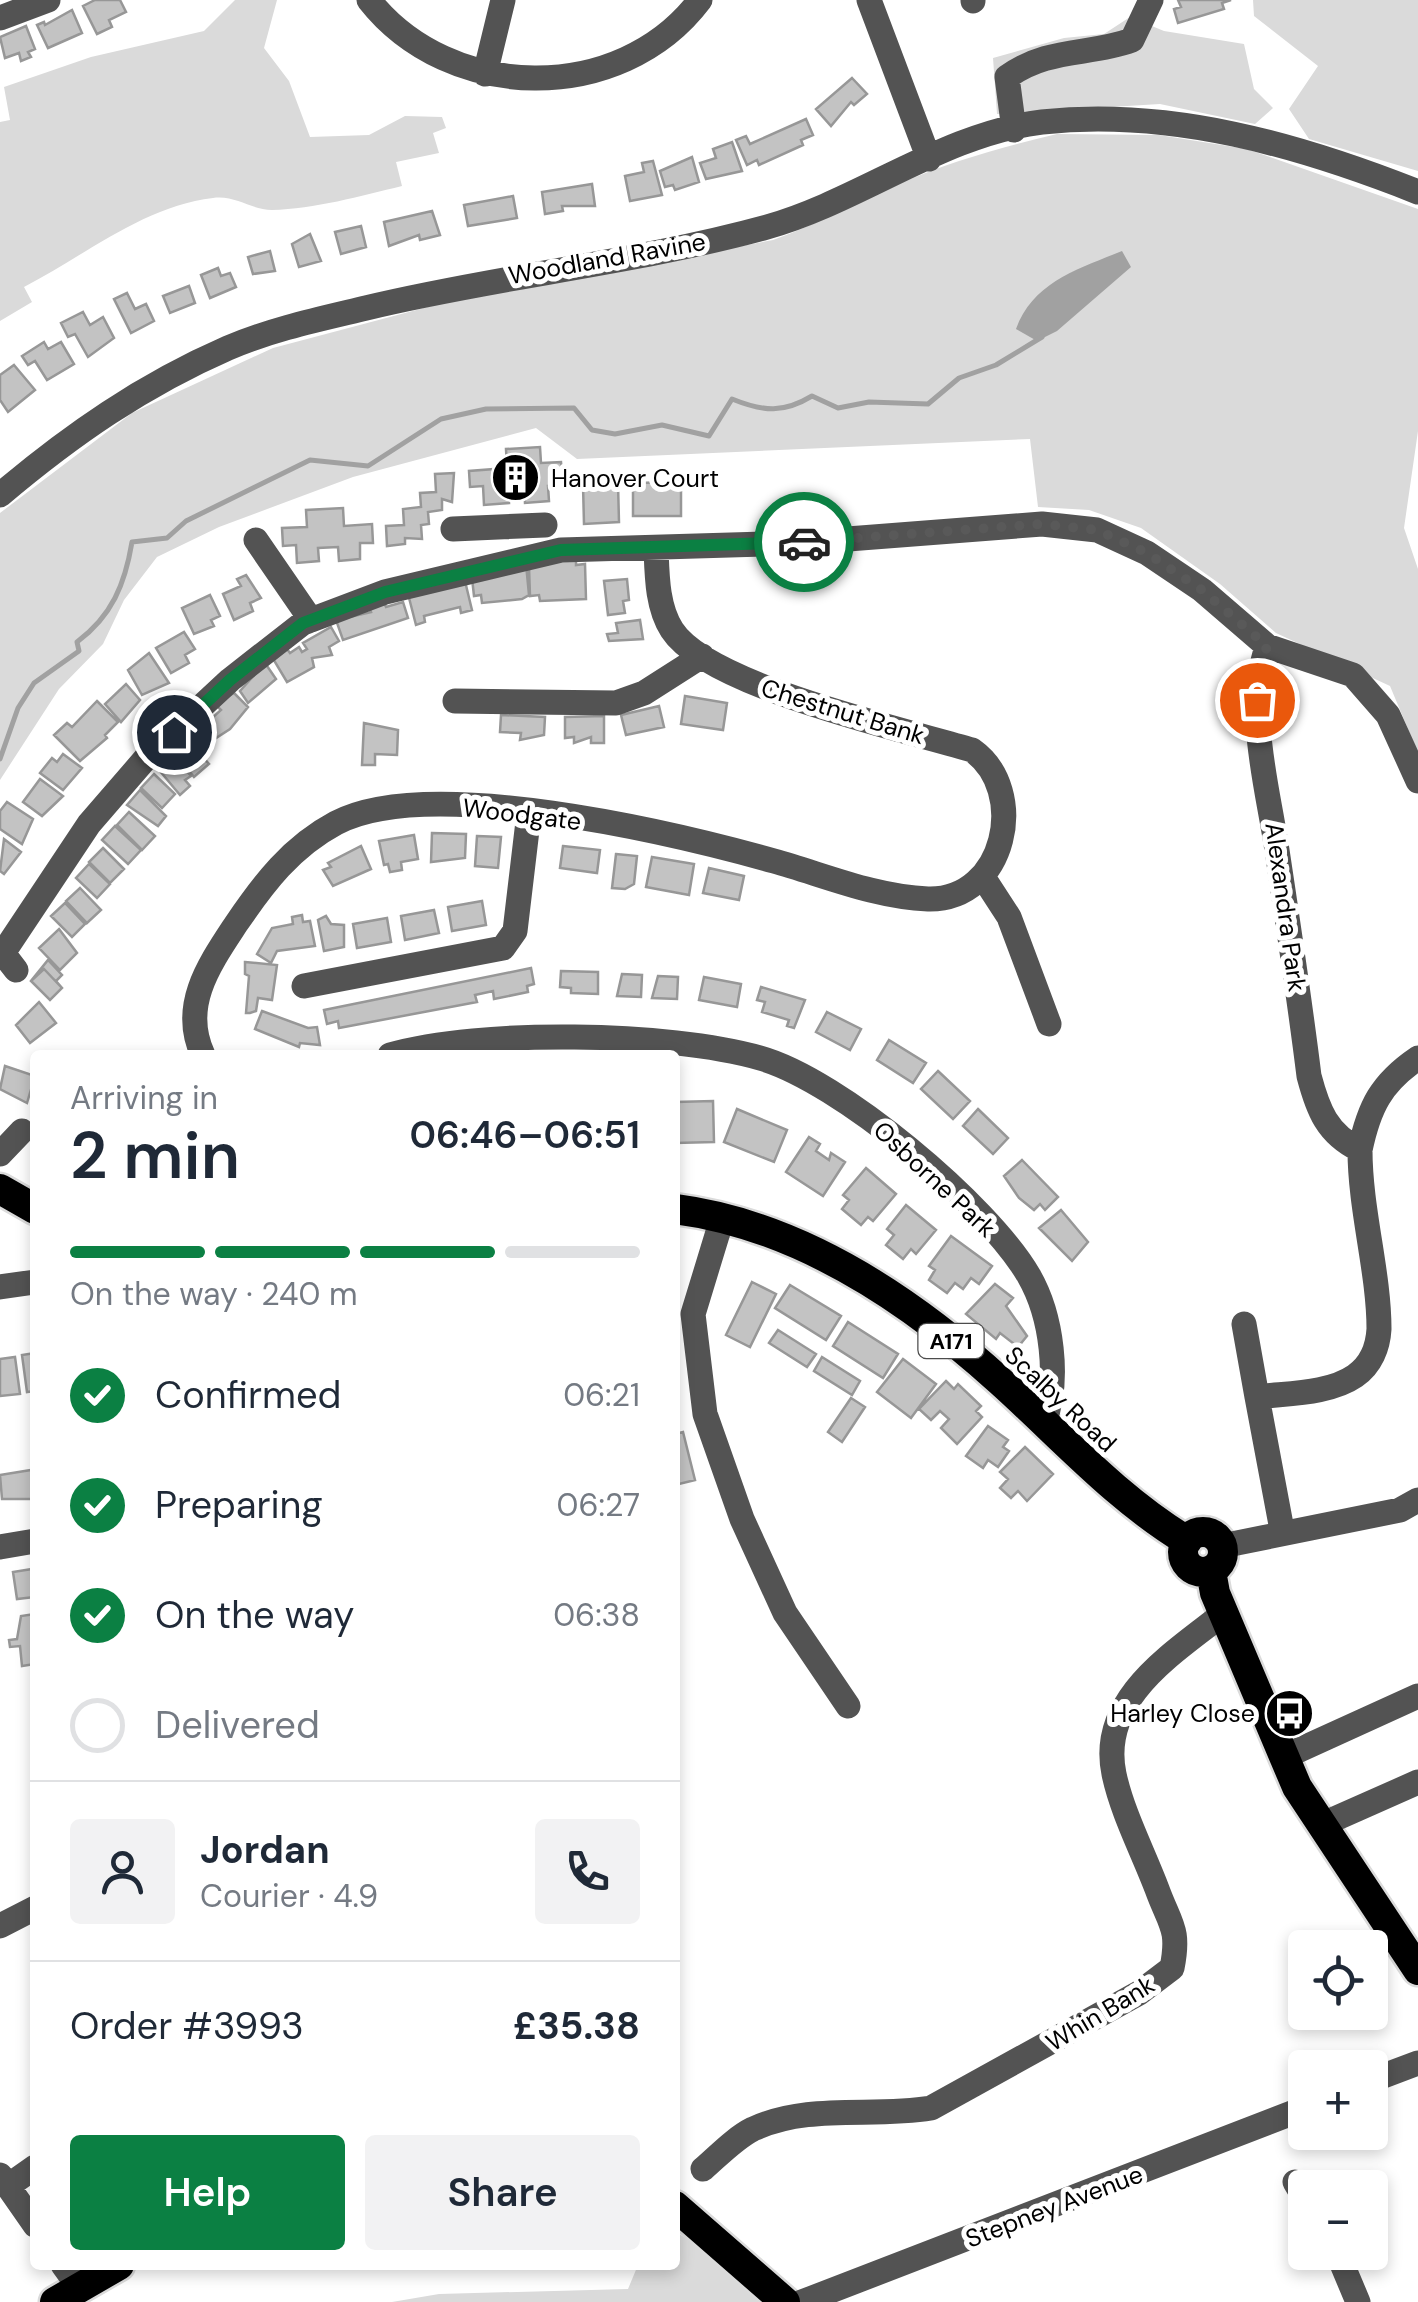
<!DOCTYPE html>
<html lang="en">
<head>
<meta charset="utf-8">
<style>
  body { margin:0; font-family:"DM Sans",sans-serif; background:#f2f2f3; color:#1f2937; height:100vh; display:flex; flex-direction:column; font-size:38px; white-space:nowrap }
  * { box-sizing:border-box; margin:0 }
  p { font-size:32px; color:#747a83 }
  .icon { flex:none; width:55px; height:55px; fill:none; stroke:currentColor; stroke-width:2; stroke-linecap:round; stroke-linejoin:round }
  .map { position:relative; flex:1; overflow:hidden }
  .drawer { position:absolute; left:30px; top:1050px; width:650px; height:1220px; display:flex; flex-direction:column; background:#fff; border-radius:10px; box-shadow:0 5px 15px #0003 }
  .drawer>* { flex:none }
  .fabs { position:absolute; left:1288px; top:1930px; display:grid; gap:20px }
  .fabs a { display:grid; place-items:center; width:100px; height:100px; border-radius:10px; background:#fff; box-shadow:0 5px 15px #0003; font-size:50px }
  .pin { position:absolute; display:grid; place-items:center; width:85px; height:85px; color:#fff; margin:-42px; border:5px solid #fff; border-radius:50%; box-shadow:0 2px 10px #0007 }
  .courier { position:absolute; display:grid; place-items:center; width:100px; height:100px; margin:-50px; border:8px solid #0b8043; border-radius:50%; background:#fff; color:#222; box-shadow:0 2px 12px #0007 }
  .overview em { font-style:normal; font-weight:600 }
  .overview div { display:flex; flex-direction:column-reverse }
  .overview { display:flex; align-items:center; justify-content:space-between; height:170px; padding:0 40px }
  h1 { font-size:65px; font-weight:600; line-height:75px }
  .bar { display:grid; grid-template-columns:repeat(4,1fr); gap:15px 10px; align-content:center; height:120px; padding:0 40px }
  .bar i { height:12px; border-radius:8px; background:#e0e1e3 }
  .bar .current { background:#0b8043 }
  .bar p { grid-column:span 4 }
  .line { display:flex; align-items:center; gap:25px; padding:0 40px; border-top:2px solid #e0e1e3 }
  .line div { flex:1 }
  .round { display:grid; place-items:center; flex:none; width:105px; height:105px; border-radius:10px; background:#f2f2f3 }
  ol { padding:0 40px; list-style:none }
  li { display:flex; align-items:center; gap:30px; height:110px }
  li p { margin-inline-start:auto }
  li .icon { padding:10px; border-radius:50%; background:#0b8043; color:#fff; stroke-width:4 }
  li:last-child { color:#747a83 }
  li i { width:55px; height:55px; border:5px solid #e0e1e3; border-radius:50% }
  .action { display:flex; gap:20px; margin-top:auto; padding:20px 40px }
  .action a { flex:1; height:115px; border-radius:10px; background:#0b8043; color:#fff; font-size:40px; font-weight:600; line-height:115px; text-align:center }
  .action a+a { background:#f2f2f3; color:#1f2937 }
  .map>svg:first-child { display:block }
  .green { fill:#dadada }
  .water { fill:#a1a1a1 }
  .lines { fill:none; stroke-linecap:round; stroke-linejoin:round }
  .stream { stroke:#a1a1a1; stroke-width:5 }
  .building { fill:#c3c3c3; stroke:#979797; stroke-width:2.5 }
  .highway-casing { stroke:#dbdbdb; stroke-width:35 }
  .minor { stroke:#535353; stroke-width:25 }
  .highway { stroke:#000; stroke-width:30 }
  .done { stroke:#595959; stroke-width:10; stroke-dasharray:0 18 }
  .route { stroke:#0b8043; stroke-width:12 }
  .labels { text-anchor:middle; stroke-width:10; stroke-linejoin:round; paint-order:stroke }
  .shield { fill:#fff; stroke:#4c4c4c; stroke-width:2.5 }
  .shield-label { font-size:22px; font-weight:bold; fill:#000 }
  .street-label { font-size:25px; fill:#000; stroke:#fff }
  .poi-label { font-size:25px; fill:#000; stroke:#fff; text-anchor:start }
</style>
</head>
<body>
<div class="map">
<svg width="1418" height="2302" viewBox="0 0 1418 2302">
  <rect width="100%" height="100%" fill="#fff"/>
  <path class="green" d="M235,0H277L264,48L289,81L310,137L369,135L405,116L442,117L446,128L433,133L439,153L396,162L402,186C361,196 314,209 272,210C251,210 236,195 213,198C144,206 84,256 24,287L32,302L0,321V122L10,120L4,87L91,57L204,31Z
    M1253,0H1418V171L1309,139L1289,109L1318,66L1254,16Z
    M1130,17L1164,31L1244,44L1254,89L1273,108L1255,124L1160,104L997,114L993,58L1064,38L1104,34Z
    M1057,134L1159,135L1247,149L1418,209V431L1404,528L1418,569V753L1390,686L1276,633L1220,584L1141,528L1089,510L1038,507L1030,439L577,459L536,428L353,477L219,527L157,557L124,600L103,644L59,689L0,780V513L132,413L273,348L439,304L773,240C818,224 857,201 901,183C952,161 1003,147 1057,134Z
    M675,2231L729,2267L763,2302H392L439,2294L628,2289L638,2265H675Z"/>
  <path class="water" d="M1122,251L1131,267L1057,331L1037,341L1016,329C1033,282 1078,269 1122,251Z"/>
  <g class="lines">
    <path class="stream" d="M0,759L18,708L34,683L79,651L77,642C112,616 125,584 132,542L167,538L186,521L310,460L368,466L441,419L486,409L574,408L592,430L615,434L662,425L709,436L732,399C764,412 784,413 812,396L838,408L869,402L928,404L959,378L996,365L1042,337"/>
  </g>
  <path class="building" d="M95,0H120L126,12L109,20L112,27L97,34L83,6Z
    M1178,0H1231L1222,3L1224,9L1178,23L1174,9L1181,7Z
    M72,10L82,33L48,48L37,25L44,22L45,25Z
    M26,26L35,49L28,52L31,57L21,61L19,53L5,58L0,37Z
    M852,78L867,94L854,105L851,102L831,126L816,109Z
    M806,119L813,135L801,140L803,145L759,165L757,160L747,165L736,140L746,136L750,144Z
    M732,142L742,171L706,179L700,163L716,158L713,149Z
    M692,157L699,182L675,190L673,185L665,187L660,171Z
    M653,161L662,195L630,201L625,176L644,172L642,163Z
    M592,184L595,206H562L563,211L545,214L542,192Z
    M513,196L517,218L468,226L464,205Z
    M432,211L440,235L420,240L419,235L389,246L384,222Z
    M361,226L366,247L341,254L335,232Z
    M310,234L321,261L299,267L292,244Z
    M270,251L275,271L253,274L248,257Z
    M218,268L221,276L230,273L236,287L210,298L201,275Z
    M189,286L195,303L170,313L163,296Z
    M127,293L135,309L146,304L154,321L131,333L114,299Z
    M83,312L90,325L103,317L114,338L88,357L75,334L68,337L61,323Z
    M44,342L48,349L61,342L74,364L47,380L35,361L28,365L22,356Z
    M14,365L35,390L8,412L0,400V375Z
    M540,447L541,463L561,462L563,485L548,486L549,501L525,503L524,487L508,488L509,503L484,505L483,486L470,487L469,471L507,468L506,449Z
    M454,473L452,502L442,499V510L428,512L429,524L421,525L422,539L405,538V544L387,546L386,526L404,525L403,509L421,507L420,493L436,492L435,474Z
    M681,482V516H633V483Z
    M618,483L619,522L584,524L583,485Z
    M343,508L344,526L372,524L373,543H360V559L339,561L338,547L318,548L319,561L297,563L296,545L283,546L282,528L307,527L306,510Z
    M576,558V565L585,564L586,599L540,601L539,595L530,596L529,567Z
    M526,564L529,595L522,599L482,603L481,595L474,596L471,569Z
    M246,575L261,598L250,603L253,611L234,620L223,594L241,586L237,579Z
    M464,577L472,610L461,613L460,607L424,616L425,622L416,625L407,590Z
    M627,579L629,600L623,601L625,613L608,615L604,581Z
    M210,595L220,616L211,620L214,626L194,634L182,608Z
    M384,602L386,607L403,602L408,618L343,640L336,620L371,612L369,607Z
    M640,620L643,639L609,641L607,634L618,633L616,623Z
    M331,627L339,641L329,647L332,655L312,658L314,667L287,682L272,657L287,649L290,653L299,647L302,652L307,649L303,643Z
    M184,632L195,649L185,655L189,663L171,673L156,648Z
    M149,653L169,683L142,695L128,670Z
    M265,663L276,679L248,703L240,691Z
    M126,684L140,700L121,722L105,704Z
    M234,693L248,707L230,729L199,749L188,735L207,716L211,719L221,710L215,704Z
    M685,696L727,703L723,730L681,724Z
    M97,701L118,722L105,735L107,738L80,761L54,735L67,723L72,727Z
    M659,706L664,727L626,735L621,715Z
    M501,715L545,717L544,735L520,740L521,733L500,732Z
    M604,716V743H591V737L574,743V737L565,738V717Z
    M364,723L398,730L397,755L375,754V765H362Z
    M186,738L209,764L194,777L172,750Z
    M170,751L191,776L185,780L190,786L180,795L154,764Z
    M63,754L82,768L63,790L40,773L52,758L57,762Z
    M154,774L175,794L162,808L141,788Z
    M40,779L63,796L42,816L23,802Z
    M140,790L166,816L158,826L127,805Z
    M7,802L33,819L22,844L0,829V811Z
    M129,812L155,836L142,850L117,825Z
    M115,826L141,850L128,864L102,840Z
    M432,833L466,834L465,858L431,862Z
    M414,835L418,859L401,862L402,870L390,872L388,864L384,865L379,841Z
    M477,836L501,837L498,868L475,866Z
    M4,839L21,852L4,874L0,871Z
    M361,846L371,869L333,886L323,870L331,867L328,863Z
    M563,846L600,850L597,873L560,868Z
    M103,848L124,869L110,883L89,862Z
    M616,854L637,856L634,884L625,889L612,888Z
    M652,857L694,864L689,895L646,887Z
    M89,864L110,884L97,898L76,878Z
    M709,868L744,876L739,900L703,893Z
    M80,888L101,910L87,923L66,901Z
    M482,901L486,925L452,931L448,907Z
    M65,903L85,924L72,937L51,916Z
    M434,910L439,933L405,940L401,916Z
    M302,915L303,922L310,921L315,946L277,951L271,963L257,954L272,928L293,924L292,917Z
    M326,916L331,924L344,925V947L324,951L318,920Z
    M387,918L391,942L357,948L353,924Z
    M59,929L77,953L60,970L39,948Z
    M48,960L62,975L56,981L62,988L50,1000L31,981Z
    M245,962L277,965L272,1000L258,998L256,1011L250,1013H246L249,976L245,974Z
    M531,968L534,984L527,986L528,992L494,999L493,991L475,995L477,1002L339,1028L338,1021L327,1024L324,1010Z
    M44,969L62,988L50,1000L31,981Z
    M561,971L598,972V994L571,993V988L560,987Z
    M622,974L642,975L641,997L617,996Z
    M658,976L678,977L677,999L652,998Z
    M704,977L741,984L737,1007L699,1000Z
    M761,987L805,1000L794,1028L787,1026L789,1020L762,1012L765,1002L757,1000Z
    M39,1002L56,1023L30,1043L16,1025Z
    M262,1011L308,1028L317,1027L320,1045L300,1043L299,1047L255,1029Z
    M827,1012L861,1029L850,1050L816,1032Z
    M889,1040L926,1063L913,1083L877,1060Z
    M5,1066L35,1076L27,1103L0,1089Z
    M938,1071L970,1101L953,1119L921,1089Z
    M713,1101L714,1142L675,1143V1102Z
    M737,1109L787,1130L774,1162L724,1142Z
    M978,1109L1008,1138L993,1154L963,1126Z
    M809,1137L820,1144L816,1151L829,1160L831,1153L845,1162L823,1196L786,1172Z
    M1022,1160L1058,1197L1045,1210L1040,1204L1034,1210L1019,1198L1004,1176Z
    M866,1168L896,1194L873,1221L868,1217L861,1225L842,1209L849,1200L843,1195Z
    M906,1205L936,1230L916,1254L911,1249L903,1259L886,1245L894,1235L887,1229Z
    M1061,1210L1088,1242L1072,1261L1039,1228Z
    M951,1236L992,1266L979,1284L971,1278L963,1289L955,1283L947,1293L929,1280L935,1270L929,1266Z
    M752,1282L776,1294L750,1347L726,1335Z
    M995,1284L1013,1298L1006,1306L1027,1336L1018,1347L1000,1333L996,1339L966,1314Z
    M790,1285L841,1316L826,1340L775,1308Z
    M848,1322L898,1354L883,1378L833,1346Z
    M778,1330L816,1354L807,1367L769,1343Z
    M35,1353V1391L27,1392L22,1355Z
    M15,1357L20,1394L0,1396V1359Z
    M822,1357L860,1381L852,1395L814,1371Z
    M903,1359L936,1384L911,1418L877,1392Z
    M946,1381L954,1389L958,1384L981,1406L976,1411L982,1417L957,1444L941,1428L949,1419L940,1411L931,1420L919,1409Z
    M851,1398L865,1407L842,1442L828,1432Z
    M988,1426L1008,1440L1003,1447L1009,1451L998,1467L988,1460L983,1468L966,1456Z
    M683,1432L695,1480L675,1485V1434Z
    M1025,1447L1053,1474L1027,1501L1018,1491L1011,1498L1000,1488L1008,1479L1000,1472Z
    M31,1470L35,1499H2L0,1475Z
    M32,1569L35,1597L17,1599L13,1572Z
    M35,1614V1664L22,1666L20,1646L10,1647L9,1640L17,1639L21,1616Z"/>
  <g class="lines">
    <defs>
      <path id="highway" d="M0,1189L35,1209
        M675,1209C799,1225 911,1300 1001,1382C1062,1437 1116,1498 1187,1541
        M1183 1552a20 20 0 1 1 40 0a20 20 0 1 1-40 0Z
        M1211,1571L1215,1593L1297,1787L1418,1970
        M675,2206L785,2302
        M55,2302L119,2265"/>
    </defs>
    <use href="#highway" class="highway-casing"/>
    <path class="minor" d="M369,0C449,102 620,106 700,0
      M869,0L929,159
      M973,0V1
      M0,18L48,0
      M485,74L503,0
      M1014,130L1007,77C1049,47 1088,56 1132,40L1151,0
      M0,495C71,435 143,385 228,348C272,329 320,319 366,308C498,276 636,263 767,227C860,201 945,133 1042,122C1171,108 1299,145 1418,192
      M453,529L545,525
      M256,540L311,620
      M1267,646C1245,717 1268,785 1278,857C1289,930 1300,1003 1309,1076C1318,1110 1327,1134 1360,1150C1360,1210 1379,1272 1379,1329C1378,1347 1371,1365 1355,1376C1329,1394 1287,1393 1257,1397L1282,1530
      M455,701L616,703L644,693L702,656
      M983,877L1009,917L1049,1024
      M16,970L3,953L89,824L146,758L230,680L303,623L385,592L561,550L796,543L1042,524L1097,530L1147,553L1202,590L1267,646L1353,675L1388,715L1418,781
      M304,986L503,948L515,931L529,813
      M203,1055C180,1006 209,965 236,924C264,883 291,847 336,823C428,774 674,833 774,861C824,875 875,897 928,899C1006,901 1029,790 972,750C905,730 708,686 672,630C657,607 657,575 656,548
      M390,1055C481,1029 668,1032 760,1058C839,1080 988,1205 1029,1276C1052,1316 1060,1380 1044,1423
      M1360,1150C1369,1107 1381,1083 1418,1058
      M0,1154L22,1131
      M722,1219L693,1314L705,1414L742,1519L785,1613L848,1706
      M0,1287L35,1282
      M1244,1324L1257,1397
      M1222,1546L1400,1510L1418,1500
      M0,1547L35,1541
      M1286,1756L1418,1696
      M1321,1825L1418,1782
      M0,1926L35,1908
      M1370,2081L1418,2063
      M703,2169C718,2156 735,2138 753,2129C810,2103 872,2118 931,2108L1139,1993L1172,1968C1180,1928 1170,1925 1157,1889C1143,1852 1122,1812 1114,1774C1098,1698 1174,1653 1224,1613
      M0,2175L35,2225
      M1295,2182L1305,2199
      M8,2186L35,2167
      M1337,2252L1358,2302
      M63,2265L79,2287
      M802,2302L1305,2108"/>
    <use href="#highway" class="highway"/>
  </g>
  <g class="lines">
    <path class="done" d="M804,542L1042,524L1097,530L1147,553L1202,590L1267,646L1257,679V700"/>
    <path class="route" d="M174,732L230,680L303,623L385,592L561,550L804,542"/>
  </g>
  <defs>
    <symbol id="building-disc" viewBox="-11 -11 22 22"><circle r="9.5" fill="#000" stroke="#fff"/><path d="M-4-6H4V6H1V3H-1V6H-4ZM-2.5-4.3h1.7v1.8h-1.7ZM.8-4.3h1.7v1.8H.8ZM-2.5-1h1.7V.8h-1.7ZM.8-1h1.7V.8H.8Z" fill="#fff"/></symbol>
    <symbol id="bus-disc" viewBox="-11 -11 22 22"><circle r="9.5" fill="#000" stroke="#fff"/><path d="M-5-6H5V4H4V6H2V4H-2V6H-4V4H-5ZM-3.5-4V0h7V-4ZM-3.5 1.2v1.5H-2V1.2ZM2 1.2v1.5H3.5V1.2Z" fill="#fff"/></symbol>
  </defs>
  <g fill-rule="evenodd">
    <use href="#building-disc" x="488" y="450" width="55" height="55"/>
    <use href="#bus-disc" x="1262" y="1686" width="55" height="55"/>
  </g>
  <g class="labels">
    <rect class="shield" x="918.5" y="1324" width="65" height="34" rx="8"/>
    <g class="shield-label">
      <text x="951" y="1349">A171</text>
    </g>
    <g class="street-label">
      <text transform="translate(607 258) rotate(-10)" y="9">Woodland Ravine</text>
      <text transform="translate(843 711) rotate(17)" y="9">Chestnut Bank</text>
      <text transform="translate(522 814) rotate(7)" y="9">Woodgate</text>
      <text transform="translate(1286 907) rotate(82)" y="9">Alexandra Park</text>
      <text transform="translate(935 1179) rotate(43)" y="9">Osborne Park</text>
      <text transform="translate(1061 1399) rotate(43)" y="9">Scalby Road</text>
      <text transform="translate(1100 2013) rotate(-31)" y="9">Whin Bank</text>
      <text transform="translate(1054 2206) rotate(-21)" y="9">Stepney Avenue</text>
    </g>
    <g class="poi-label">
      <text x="551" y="487">Hanover Court</text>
      <text x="1255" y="1722" text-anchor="end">Harley Close</text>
    </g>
  </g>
</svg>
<div class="fabs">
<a><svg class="icon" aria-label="locate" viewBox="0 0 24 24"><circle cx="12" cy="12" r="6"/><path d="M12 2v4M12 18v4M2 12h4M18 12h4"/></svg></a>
<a>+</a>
<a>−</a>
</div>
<div class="pin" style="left:1257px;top:700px;background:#ea580c"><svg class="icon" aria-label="bag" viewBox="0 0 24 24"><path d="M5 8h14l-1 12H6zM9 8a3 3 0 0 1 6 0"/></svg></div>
<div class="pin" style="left:174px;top:732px;background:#1f2937"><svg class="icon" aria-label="home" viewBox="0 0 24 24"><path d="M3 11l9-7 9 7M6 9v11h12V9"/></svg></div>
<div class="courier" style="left:804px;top:542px"><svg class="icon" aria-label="car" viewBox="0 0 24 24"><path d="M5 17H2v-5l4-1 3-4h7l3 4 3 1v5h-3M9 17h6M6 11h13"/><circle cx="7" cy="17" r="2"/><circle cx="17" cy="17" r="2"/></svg></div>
<section class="drawer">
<div class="overview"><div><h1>2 min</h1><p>Arriving in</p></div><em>06:46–06:51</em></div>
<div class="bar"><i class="current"></i><i class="current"></i><i class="current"></i><i></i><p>On the way · 240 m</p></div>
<ol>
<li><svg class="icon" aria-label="check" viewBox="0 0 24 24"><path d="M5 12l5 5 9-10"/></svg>Confirmed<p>06:21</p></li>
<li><svg class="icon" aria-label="check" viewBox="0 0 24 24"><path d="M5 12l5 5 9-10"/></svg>Preparing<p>06:27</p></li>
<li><svg class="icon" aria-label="check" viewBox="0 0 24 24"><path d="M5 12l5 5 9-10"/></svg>On the way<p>06:38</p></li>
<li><i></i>Delivered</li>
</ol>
<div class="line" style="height:180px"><a class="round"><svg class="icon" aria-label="person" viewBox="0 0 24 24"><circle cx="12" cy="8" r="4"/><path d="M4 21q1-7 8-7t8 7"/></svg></a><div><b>Jordan</b><p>Courier · 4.9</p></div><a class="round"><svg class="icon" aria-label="phone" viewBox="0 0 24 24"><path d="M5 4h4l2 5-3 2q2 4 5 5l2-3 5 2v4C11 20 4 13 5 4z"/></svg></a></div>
<div class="line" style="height:130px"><div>Order #3993</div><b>£35.38</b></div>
<div class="action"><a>Help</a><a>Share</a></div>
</section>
</div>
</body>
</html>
